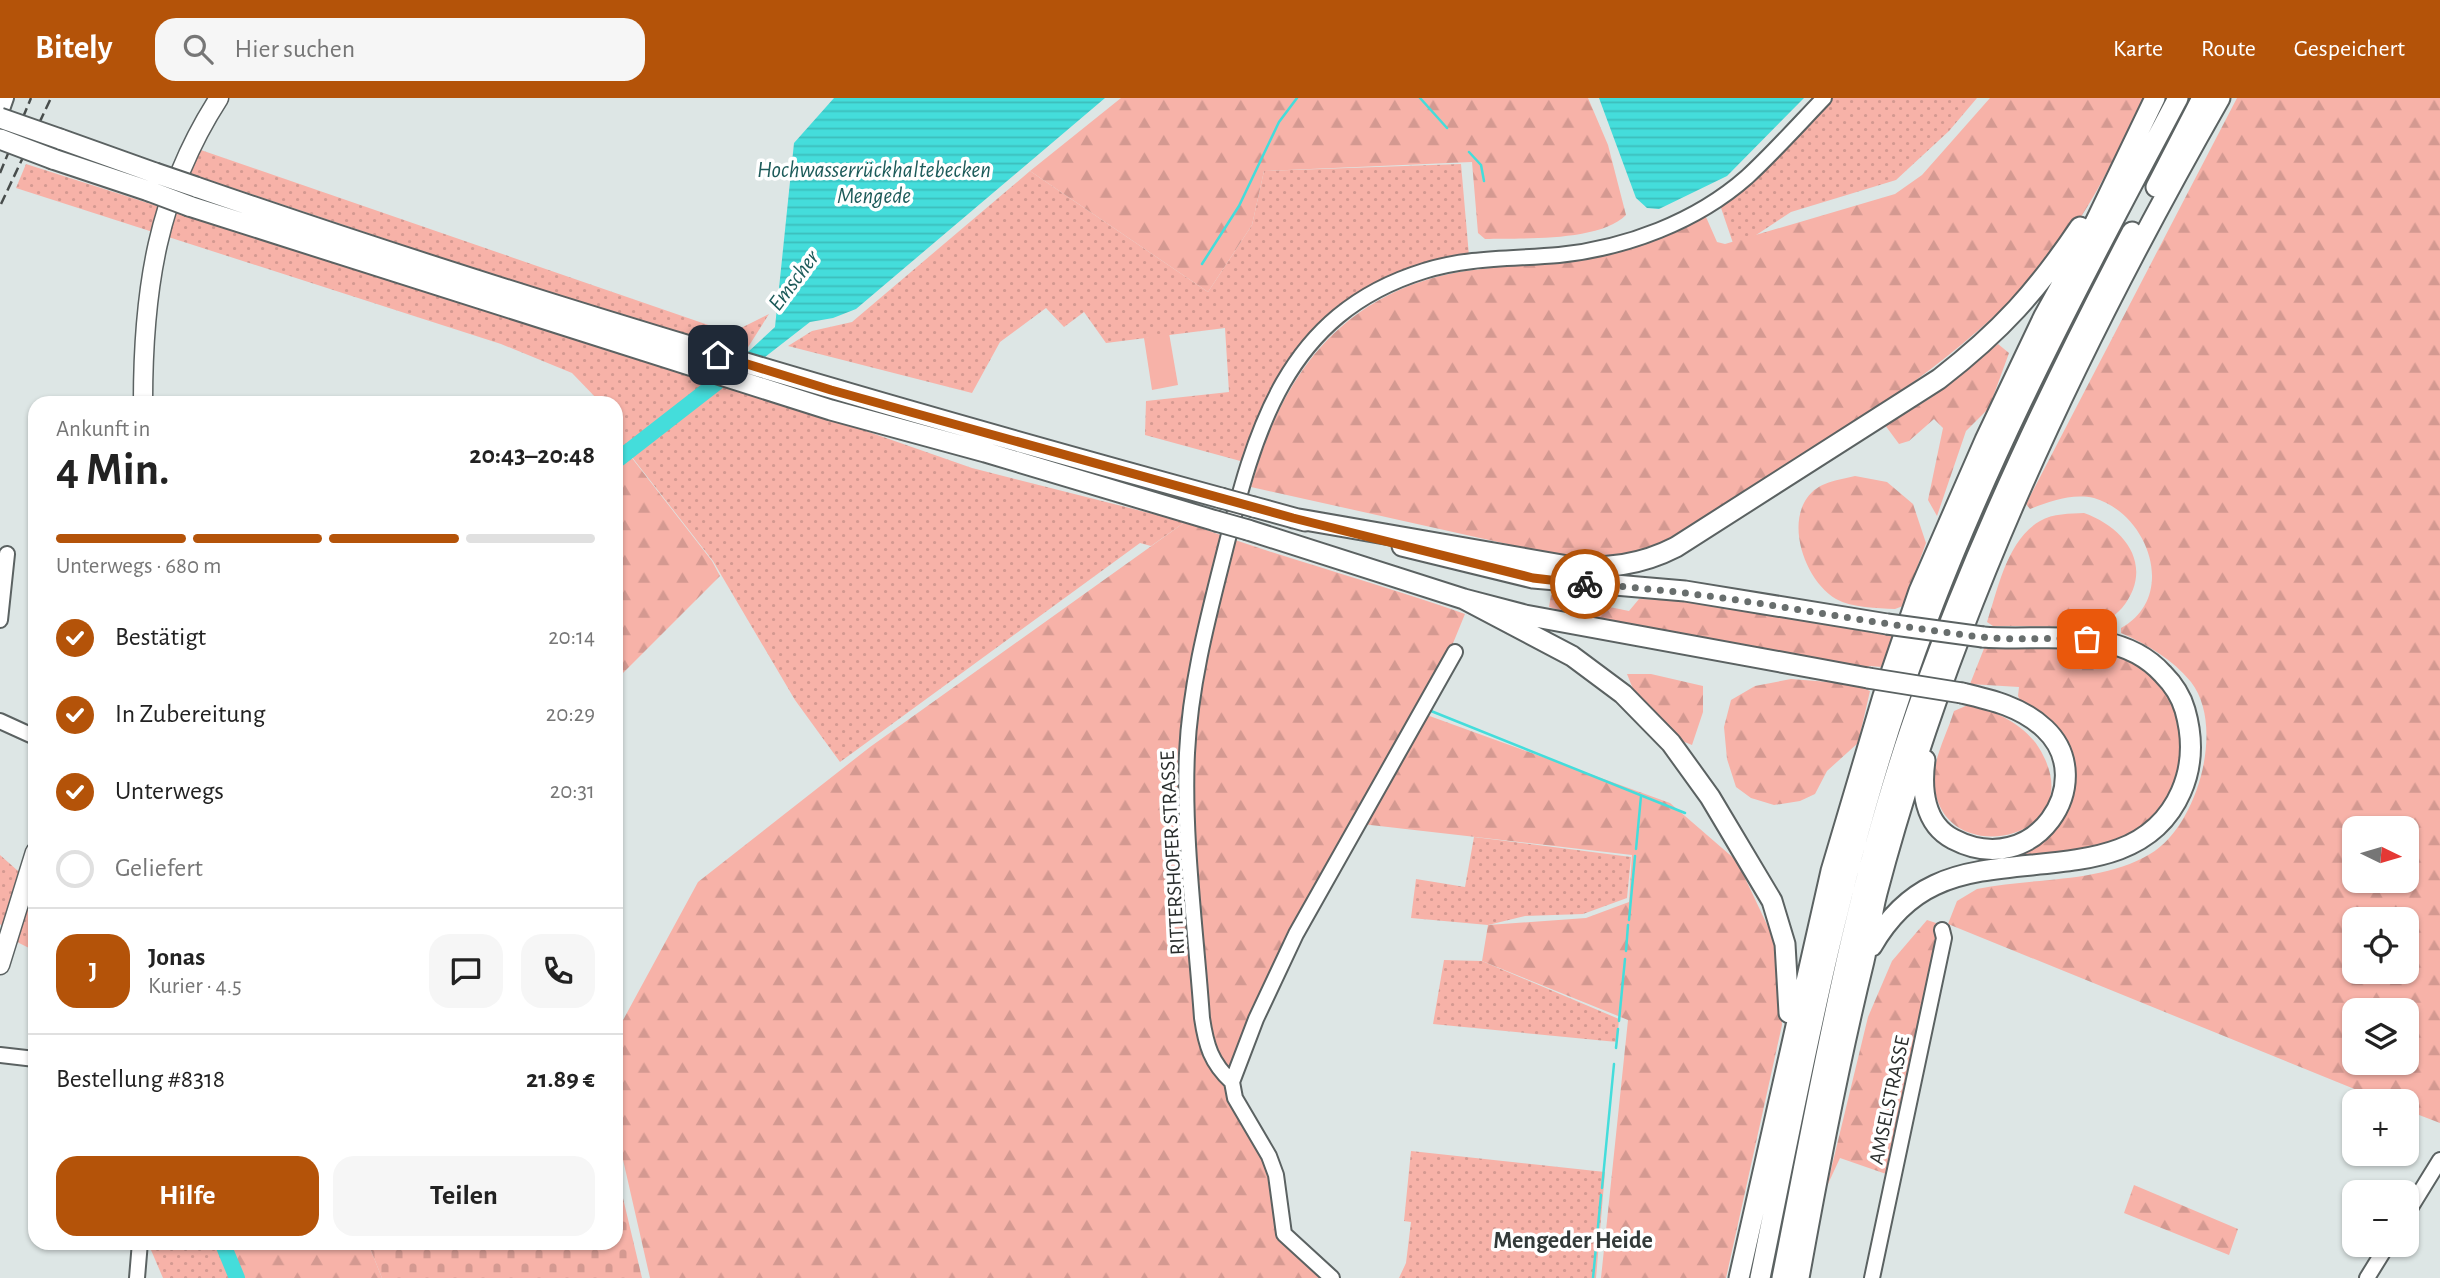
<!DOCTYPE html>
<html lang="de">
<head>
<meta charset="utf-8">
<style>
  body { margin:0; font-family:"Alegreya Sans",sans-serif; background:#f6f6f6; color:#222; height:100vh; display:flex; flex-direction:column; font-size:26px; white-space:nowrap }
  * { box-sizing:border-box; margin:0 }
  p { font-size:23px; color:#767676 }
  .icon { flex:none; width:38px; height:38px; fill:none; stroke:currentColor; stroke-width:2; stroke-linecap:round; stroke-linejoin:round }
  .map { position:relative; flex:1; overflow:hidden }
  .drawer { position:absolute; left:28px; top:298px; width:595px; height:854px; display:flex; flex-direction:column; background:#fff; border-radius:21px; box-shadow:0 2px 5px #0004 }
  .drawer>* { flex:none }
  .needle { width:46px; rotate:95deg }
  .tools { position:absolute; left:2342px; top:718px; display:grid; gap:14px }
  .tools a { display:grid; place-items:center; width:77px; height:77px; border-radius:14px; background:#fff; box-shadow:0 2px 5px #0004; font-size:35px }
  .pin { position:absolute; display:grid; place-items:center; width:60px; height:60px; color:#fff; margin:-30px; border-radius:14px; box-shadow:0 4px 10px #0006 }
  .courier { position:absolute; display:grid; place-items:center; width:70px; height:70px; margin:-35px; border:5px solid #b45309; border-radius:50%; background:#fff; color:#222; box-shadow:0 2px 9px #0007 }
  .overview em { font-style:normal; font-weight:600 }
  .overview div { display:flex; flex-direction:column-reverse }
  .overview { display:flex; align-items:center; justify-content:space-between; height:119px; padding:0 28px }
  h1 { font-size:46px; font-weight:600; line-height:52px }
  .bar { display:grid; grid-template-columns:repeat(4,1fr); gap:10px 7px; align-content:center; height:84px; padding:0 28px }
  .bar i { height:9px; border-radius:5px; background:#e0e0e0 }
  .bar .on { background:#b45309 }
  .bar p { grid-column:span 4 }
  .line { display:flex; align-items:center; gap:18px; padding:0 28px; border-top:2px solid #e0e0e0 }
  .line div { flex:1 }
  .round { display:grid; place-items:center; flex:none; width:74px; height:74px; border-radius:21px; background:#f6f6f6 }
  ol { padding:0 28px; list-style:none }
  li { display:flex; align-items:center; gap:21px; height:77px }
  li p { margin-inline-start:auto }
  li .icon { padding:7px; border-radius:50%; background:#b45309; color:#fff; stroke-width:4 }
  li:last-child { color:#767676 }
  li i { width:38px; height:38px; border:4px solid #e0e0e0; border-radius:50% }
  .cta { display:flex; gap:14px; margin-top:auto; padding:14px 28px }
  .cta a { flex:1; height:80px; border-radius:21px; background:#b45309; color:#fff; font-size:28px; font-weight:600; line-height:80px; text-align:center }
  .cta a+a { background:#f6f6f6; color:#222 }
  header { display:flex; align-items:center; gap:42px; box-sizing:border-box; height:98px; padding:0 35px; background:#b45309; color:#fff }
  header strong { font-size:33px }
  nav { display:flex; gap:38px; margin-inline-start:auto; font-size:24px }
  .search { width:490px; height:63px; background:#f6f6f6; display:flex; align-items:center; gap:18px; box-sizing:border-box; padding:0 24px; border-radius:21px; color:#767676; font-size:26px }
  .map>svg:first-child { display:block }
  .grass { fill:url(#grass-dots) }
  .forest { fill:url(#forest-firs); fill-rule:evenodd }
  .cemetery { fill:url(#cemetery-stones) }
  .pitch { fill:#f7b2a8 }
  .water { fill:url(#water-rules) }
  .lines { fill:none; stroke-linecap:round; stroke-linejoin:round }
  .stream { stroke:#44dddb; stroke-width:2.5 }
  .river { stroke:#44dddb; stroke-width:16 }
  .minor-casing { stroke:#5b6262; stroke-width:18 }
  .major-casing { stroke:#5b6262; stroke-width:21 }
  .highway-casing { stroke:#5b6262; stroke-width:23 }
  .minor { stroke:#fff; stroke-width:14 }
  .major { stroke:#fff; stroke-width:18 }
  .highway { stroke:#fff; stroke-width:19 }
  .rail { stroke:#484d4c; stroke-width:2.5; stroke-dasharray:10 5; stroke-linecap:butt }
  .highway-bridge-casing { stroke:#5b6262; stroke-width:23; stroke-linecap:butt }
  .highway-bridge { stroke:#fff; stroke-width:19 }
  .done { stroke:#686e6d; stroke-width:7; stroke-dasharray:0 12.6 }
  .route { stroke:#b45309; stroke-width:9 }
  .labels { text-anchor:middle; stroke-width:7; stroke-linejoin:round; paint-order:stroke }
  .street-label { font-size:21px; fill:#292d2c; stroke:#fff }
  .water-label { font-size:23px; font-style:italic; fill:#1d5b5a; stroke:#fff }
  .quarter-label { font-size:24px; font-weight:bold; fill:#333a39; stroke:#fff }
</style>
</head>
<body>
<header>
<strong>Bitely</strong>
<div class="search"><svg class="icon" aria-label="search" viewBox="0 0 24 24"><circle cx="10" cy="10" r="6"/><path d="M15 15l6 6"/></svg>Hier suchen</div>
<nav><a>Karte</a><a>Route</a><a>Gespeichert</a></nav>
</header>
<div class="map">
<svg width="2440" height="1180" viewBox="0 0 2440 1180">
  <defs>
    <pattern id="grass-dots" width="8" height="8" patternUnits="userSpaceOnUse" patternTransform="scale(1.75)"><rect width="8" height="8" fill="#f7b2a8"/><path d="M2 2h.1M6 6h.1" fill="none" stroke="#d49991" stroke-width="1.8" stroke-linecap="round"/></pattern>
    <pattern id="forest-firs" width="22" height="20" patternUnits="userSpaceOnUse" patternTransform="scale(1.75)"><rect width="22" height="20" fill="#f7b2a8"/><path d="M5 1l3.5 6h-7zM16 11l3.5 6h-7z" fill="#d49991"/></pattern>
    <pattern id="cemetery-stones" width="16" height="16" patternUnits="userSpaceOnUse" patternTransform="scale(1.75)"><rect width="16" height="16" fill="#f7b2a8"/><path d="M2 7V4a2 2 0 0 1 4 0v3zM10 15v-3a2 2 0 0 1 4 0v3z" fill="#d49991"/></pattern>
    <pattern id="water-rules" width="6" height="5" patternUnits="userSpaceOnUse" patternTransform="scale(1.75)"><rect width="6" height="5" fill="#44dddb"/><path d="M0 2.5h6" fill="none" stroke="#3cbebc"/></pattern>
  </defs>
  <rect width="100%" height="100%" fill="#dde6e5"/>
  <path class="grass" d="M1831,0H1977L1949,33L1896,82L1791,114L1735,151L1720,107L1766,69Z
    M198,51L717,230L735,233L769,216L745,254L568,202L188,75Z
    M26,66L714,286L663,327L717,286L823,318L972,370L1185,424L1151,448L1140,445L840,664L795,602L713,463L628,354L616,363V304H600L572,275L501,246L16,90Z
    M1461,66L1469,158C1339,182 1284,241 1244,364L1145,337L1146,303L1229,294L1225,230L1106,245L1084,214L1064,229L1046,210L1000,244L972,295L788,248L812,233L852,224L1030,73L1208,194L1252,127L1264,73Z
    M1474,739L1631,759L1627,800L1583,816L1525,818L1488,827L1411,820L1416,781L1465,789Z
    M0,757L35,788V853L19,845L0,826Z
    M1444,862L1482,863L1619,921L1617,944L1433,926Z
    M1411,1053L1605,1074L1596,1180H1399L1406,1165L1411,1124L1404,1123Z
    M148,1145H222L237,1180H163Z"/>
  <path class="forest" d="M1121,0H1588L1608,47L1626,117C1599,144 1522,140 1485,141L1478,135L1472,64L1264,73L1252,127L1208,194L1030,73Z
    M1990,0H2143C2123,41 2104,84 2079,122C1988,257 1802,358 1667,444L1637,454L1599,460L1543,454L1251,389C1279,287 1331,206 1440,178C1467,171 1496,171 1524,164C1585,150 1645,134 1706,119L1717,144L1725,146L1895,96L1922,77Z
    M2237,0H2440V1025L2406,1012V1003H2384L1948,826L1957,803L1977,791C2034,779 2099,786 2150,756C2197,729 2226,629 2191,584C2172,561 2148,547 2121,535V530C2178,499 2149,416 2094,400C2072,395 2050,403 2030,411L2026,406ZM2354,730H2406V782H2354ZM2354,821H2406V873H2354ZM2354,912H2406V964H2354Z
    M1998,246L2009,255L1989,310L1966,333L1937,418L1928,402L1943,330L1934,321L1909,343L1899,346L1885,327L1929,301Z
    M628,355L712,463L720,478L616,582V365Z
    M1855,378L1887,384L1913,406L1926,445L1903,508L1895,511C1877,510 1852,510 1836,501C1807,484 1786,430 1807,400C1818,384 1838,382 1855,378Z
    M2084,415C2126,430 2155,469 2122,510C2115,517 2106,526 2096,529C2088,531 2077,529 2069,529C2043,528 2018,528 1993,528L1987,524C1998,491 2007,442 2040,423C2053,415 2070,416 2084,415Z
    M1185,424C1277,459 1372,483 1465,516L1424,616L1670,705L1737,763L1778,850L1782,927L1726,1180H1601L1628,922L1482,863L1488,827L1586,820L1629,804L1632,757L1353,725L1227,991L1268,1067L1278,1138L1298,1160L1321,1175V1180H650L616,1031V935L698,784L870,649Z
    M1551,497L1629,513L1639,501L1676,502L1893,538L1882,569L1869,568L1868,571L1578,518L1549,509Z
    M1985,548C2003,549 2021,551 2038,551C2061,552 2091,545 2113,553C2193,584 2212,696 2131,737C2096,755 2055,755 2017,758L2042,743L2057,726L2071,678L2022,606L2018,598L2019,589L1970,586Z
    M1627,576H1651L1703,588V614L1692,647L1682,643L1633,591Z
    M1791,581L1854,586L1870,593L1858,645L1827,673L1815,696L1800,703L1774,707L1751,700L1736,689L1727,661L1724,629L1731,602L1755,588Z
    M1968,607C1993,611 2025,627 2039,650C2097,744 1934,777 1934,680C1934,659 1948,633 1954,613Z
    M1927,822L1945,828L1889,1077L1840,1060L1827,1088L1868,919L1892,863Z
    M2134,1087L2238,1131L2229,1157L2124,1115Z
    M222,1145H368L382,1180H237Z"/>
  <path class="cemetery" d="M617,1075L642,1180H382L368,1145L616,1144Z"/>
  <path class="pitch" d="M1169,235L1178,287L1152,292L1144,240Z"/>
  <path class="water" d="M834,0H1105L856,211L833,220L810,224L765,259L748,254L775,229L794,45Z
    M1599,0H1804L1727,78L1659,111L1647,110L1636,100Z"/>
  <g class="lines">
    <path class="stream" d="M1420,0L1447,30
      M1469,54L1481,67L1484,83
      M1202,166L1239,108L1279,24L1297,0
      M1431,613L1685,715
      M1636,751L1641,698
      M1629,822L1635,758
      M1626,853L1628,827
      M1619,923L1625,861
      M1616,950L1618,931
      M1602,1090L1614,966
      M1593,1180L1601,1097"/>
    <path class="river" d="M616,363L733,272
      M222,1144L237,1180"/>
    <defs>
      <path id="minor" d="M0,17L6,0
        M0,522L7,456
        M0,623L35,639
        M0,957L35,961
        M1232,984C1211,965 1206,947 1202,920C1196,834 1183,740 1187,655C1190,590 1206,527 1222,464C1254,337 1282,217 1424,173C1468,159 1514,161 1559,157C1626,150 1696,124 1747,79C1774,54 1799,26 1824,0
        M2406,1117L2440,1062
        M137,1180L140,1144
        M1332,1180L1284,1136L1276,1077L1269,1058L1235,1000L1232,984L1256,921L1296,836L1455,554
        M1872,1180L1944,840L1942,832
        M2367,1180L2388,1146"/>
      <path id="major" d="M143,304C143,193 157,96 219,0
        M0,867L35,754"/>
      <path id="highway" d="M60,41L155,75
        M53,61L149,93
        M196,89C534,206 877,306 1221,400
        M2156,89L2202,0
        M189,108L831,312L985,354L1216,423
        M1254,409L1305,423
        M1293,420L1568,468C1607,471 1641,467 1676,449L1939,281C2001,233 2037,193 2080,129
        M1248,432L1464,501L1525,517L1868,580
        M1402,448L1533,480L1685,493L1887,526
        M1464,501L1572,558L1623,596L1671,645L1710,699L1772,803L1785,846L1789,915
        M1925,662C1921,691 1924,726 1953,741C2035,784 2100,683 2045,631C2022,609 1992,602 1962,595
        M1872,848C1887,822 1907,800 1935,787C2012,750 2139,790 2181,694C2193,667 2193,640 2185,612C2181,598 2173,586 2163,576C2118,526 2043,544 1983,539
        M1739,1180L1831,773L1883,598L1919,493L1985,342L2044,218L2089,137L2155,0
        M1760,1180C1800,983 1836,787 1901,596C1971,387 2075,194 2178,0
        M1782,1180C1821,984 1854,784 1923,595C1981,436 2053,285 2132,134
        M1799,1180C1818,1074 1838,968 1864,863C1869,841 1871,818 1877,795C1951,515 2077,251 2220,0"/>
    </defs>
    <use href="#minor" class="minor-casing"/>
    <use href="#major" class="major-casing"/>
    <use href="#highway" class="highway-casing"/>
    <use href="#minor" class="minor"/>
    <use href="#major" class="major"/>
    <use href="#highway" class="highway"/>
    <path class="rail" d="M0,75L31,0
      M1,106L51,0"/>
    <defs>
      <path id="highway-bridge" d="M0,20L60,41
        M0,41L53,61
        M155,75L196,89
        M149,93L189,108
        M1221,400L1254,409
        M1216,423L1248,432
        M1887,526L1983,539
        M1868,580L1962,595"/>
    </defs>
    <use href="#highway-bridge" class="highway-bridge-casing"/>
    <use href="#highway-bridge" class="highway-bridge"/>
  </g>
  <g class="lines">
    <path class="done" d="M1585,486C1718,493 1849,523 1981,539C2016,543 2052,539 2087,541"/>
    <path class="route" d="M718,257L831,292L1293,420L1533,480L1585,486"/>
  </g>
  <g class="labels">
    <g class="street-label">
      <text transform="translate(1172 755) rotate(-93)" y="7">RITTERSHOFER STRASSE</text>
      <text transform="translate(1889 1002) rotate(-78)" y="7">AMSELSTRASSE</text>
    </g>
    <g class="water-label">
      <text x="874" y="79">Hochwasserrückhaltebecken<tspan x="874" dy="26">Mengede</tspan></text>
      <text transform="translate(793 182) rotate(-53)" y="8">Emscher</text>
    </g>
    <g class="quarter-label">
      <text x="1573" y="1150">Mengeder Heide</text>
    </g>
  </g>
</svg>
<div class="tools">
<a><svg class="needle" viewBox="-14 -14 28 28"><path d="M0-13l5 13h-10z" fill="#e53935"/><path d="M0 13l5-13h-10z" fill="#767676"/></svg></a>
<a><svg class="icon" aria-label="locate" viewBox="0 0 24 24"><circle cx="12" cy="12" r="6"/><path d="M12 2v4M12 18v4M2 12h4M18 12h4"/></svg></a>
<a><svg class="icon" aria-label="layers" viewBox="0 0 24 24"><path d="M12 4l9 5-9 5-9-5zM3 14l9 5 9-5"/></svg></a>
<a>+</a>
<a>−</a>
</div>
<div class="pin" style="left:2087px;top:541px;background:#ea580c"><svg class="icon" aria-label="bag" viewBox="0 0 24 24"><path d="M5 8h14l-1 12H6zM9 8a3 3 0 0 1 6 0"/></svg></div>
<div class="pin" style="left:718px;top:257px;background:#1f2937"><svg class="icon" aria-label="home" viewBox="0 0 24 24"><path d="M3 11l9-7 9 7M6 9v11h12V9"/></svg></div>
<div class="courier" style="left:1585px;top:486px"><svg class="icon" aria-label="bike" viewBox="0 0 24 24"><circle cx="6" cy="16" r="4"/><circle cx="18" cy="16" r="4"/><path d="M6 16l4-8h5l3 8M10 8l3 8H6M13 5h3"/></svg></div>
<section class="drawer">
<div class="overview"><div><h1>4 Min.</h1><p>Ankunft in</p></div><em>20:43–20:48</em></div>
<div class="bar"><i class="on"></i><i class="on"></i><i class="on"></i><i></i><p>Unterwegs · 680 m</p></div>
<ol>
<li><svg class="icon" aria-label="check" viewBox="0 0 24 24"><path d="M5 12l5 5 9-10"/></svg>Bestätigt<p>20:14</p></li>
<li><svg class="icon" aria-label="check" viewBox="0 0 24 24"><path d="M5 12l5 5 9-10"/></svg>In Zubereitung<p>20:29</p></li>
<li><svg class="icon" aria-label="check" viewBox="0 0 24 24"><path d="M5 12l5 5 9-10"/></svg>Unterwegs<p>20:31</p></li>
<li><i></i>Geliefert</li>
</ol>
<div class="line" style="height:126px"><b class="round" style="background:#b45309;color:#fff">J</b><div><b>Jonas</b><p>Kurier · 4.5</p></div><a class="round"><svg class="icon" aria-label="chat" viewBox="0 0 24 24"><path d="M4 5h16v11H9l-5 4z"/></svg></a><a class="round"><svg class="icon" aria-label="phone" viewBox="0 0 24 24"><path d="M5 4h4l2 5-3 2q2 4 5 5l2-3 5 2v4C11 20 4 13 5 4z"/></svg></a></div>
<div class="line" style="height:91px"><div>Bestellung #8318</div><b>21.89 €</b></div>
<div class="cta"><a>Hilfe</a><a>Teilen</a></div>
</section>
</div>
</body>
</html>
